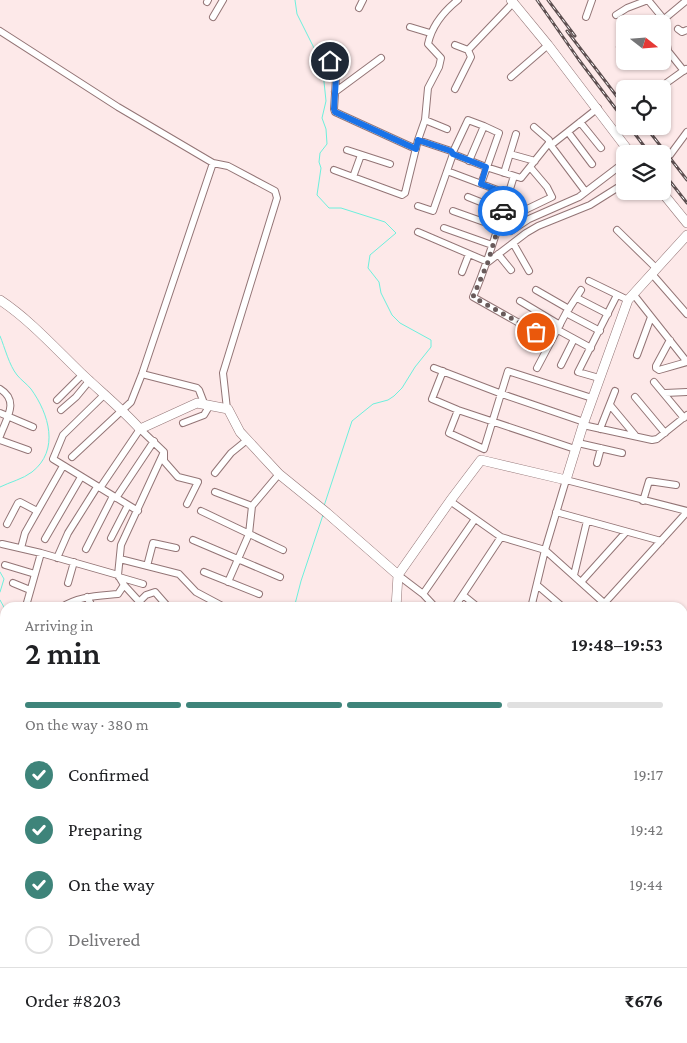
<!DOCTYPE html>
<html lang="en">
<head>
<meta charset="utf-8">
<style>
  body { margin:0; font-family:"Crimson Pro",serif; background:#f6f6f6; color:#202124; height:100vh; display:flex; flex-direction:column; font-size:19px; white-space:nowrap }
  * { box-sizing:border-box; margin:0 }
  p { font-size:16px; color:#757577 }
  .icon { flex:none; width:28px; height:28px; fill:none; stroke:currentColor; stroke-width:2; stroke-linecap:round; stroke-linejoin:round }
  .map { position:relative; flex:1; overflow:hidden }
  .panel { position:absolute; left:0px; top:602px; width:688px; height:441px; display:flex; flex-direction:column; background:#fff; border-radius:15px 15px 0 0; box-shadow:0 1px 4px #0004 }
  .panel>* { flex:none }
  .needle { width:32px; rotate:107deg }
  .tools { position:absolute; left:616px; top:15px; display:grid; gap:10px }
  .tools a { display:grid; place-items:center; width:55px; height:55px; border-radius:8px; background:#fff; box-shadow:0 1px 4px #0004; font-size:25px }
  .pin { position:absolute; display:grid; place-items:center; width:42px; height:42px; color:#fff; margin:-21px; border:2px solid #fff; border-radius:50%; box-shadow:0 1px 5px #0007 }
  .courier { position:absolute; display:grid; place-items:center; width:50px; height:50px; margin:-25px; border:4px solid #1a73e8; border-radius:50%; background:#fff; color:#222; box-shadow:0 1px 6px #0007 }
  .overview em { font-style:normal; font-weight:600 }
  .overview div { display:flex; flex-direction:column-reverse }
  .overview { display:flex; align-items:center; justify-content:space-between; height:85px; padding:0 25px }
  h1 { font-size:32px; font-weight:600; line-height:38px }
  .bar { display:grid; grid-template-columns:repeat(4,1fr); gap:8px 5px; align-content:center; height:60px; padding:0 25px }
  .bar i { height:6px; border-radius:4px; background:#e0e0e0 }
  .bar .current { background:#3e847a }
  .bar p { grid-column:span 4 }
  .line { display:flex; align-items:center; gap:12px; padding:0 25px; border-top:1px solid #e0e0e0 }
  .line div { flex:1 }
  ol { padding:0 25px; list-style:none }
  li { display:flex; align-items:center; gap:15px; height:55px }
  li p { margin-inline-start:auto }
  li .icon { padding:5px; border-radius:50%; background:#3e847a; color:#fff; stroke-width:4 }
  li:last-child { color:#757577 }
  li i { width:28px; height:28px; border:2px solid #e0e0e0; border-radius:50% }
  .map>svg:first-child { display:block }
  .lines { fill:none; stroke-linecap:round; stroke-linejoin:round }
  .stream { stroke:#6cf0dd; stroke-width:1 }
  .street-tunnel { stroke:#dbc8c8; stroke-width:6; stroke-dasharray:6 3; stroke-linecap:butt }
  .street-casing { stroke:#937576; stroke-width:8 }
  .secondary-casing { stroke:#937576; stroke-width:10 }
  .street { stroke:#fff; stroke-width:6 }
  .secondary { stroke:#fff; stroke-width:9 }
  .rail-casing { stroke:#5d4f50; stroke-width:3 }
  .rail { stroke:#fcfcfc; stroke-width:1; stroke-dasharray:4; stroke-linecap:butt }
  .done { stroke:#695b5b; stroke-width:5; stroke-dasharray:0 9 }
  .route { stroke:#1a73e8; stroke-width:6 }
</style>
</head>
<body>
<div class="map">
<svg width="687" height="1043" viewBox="0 0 687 1043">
  <rect width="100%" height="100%" fill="#fde9e9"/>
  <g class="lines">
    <path class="stream" d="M295,0L297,14L314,48L323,72L326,101L322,118L326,129L327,144L320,153L319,162L321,168L317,195L329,208H341L385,222L396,233L370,255L368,268L379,282L381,293L392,315L400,323L431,340V347L415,367L402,388L394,396L388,400L373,404L352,421L324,506
      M0,336C5,348 9,365 17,375C21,380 27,384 31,389C49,414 60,450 32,472C23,479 10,482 0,487
      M0,572L4,579L0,592
      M0,600L5,609
      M294,608L301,581L323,515
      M0,640L5,638
      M0,766L5,767
      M152,1043L155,1039"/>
    <path class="street-tunnel" d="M662,161L670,155"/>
    <defs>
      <path id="street" d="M648,0L662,17L668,51L684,71
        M207,2L208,0
        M359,8L363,0
        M616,15L627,8L648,0
        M213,17L223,0
        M586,17L592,0
        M663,20L687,0
        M653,24L662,17
        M410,27L430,33
        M678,29L682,32L687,30
        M0,31L118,107L213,163L142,374L131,402L72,457
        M455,45L468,50
        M620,47L625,44
        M330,61L336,78L334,109L335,112L416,149
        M511,77L548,45
        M455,89L471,57L468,50L513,3
        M658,89L686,69
        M335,92L381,58
        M425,120L447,129
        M580,122L601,148
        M534,127L549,140V143L585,191
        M568,132L592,164
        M418,140L451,151L453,154L486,167L521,178L549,143
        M551,145L598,108
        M347,150L390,164
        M453,152L468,120L484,126
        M510,154L535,161
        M670,155L687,132
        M469,161L484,126L499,133L481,184
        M213,163L228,166L275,191L277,198L223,373L227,409
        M334,170L402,195L405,193L418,140L425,120L428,88L439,67L441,58L428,44C432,25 443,12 458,0
        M447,171L508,194
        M504,173L516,134
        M514,176C501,217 490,258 473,297L551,341
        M353,177L361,155
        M468,197L503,211
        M418,206L433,211L453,154
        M453,211L498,227L525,210L552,197L547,187L530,167
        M444,228L492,245
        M617,230L657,269
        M511,231L529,219L579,197L625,162
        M418,232L488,262L526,233L538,226L590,205L625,183
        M513,243L529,271
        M498,254L511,270
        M462,272L469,254
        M652,274L687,314
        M589,281L628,300
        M536,290L569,309
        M634,295L687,362
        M577,298L608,314
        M520,301L560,325
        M566,313L600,331
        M558,330L591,348
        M670,340L656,366V368L659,370L687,362
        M637,355L651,317
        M561,365L574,339
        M434,368L502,394L584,422
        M537,368L566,313L581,290
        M443,371L432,399L458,410L575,449
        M142,374L197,388L199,390L204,403
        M599,378L578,372L617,295
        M654,382L684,418
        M0,389C20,401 6,419 0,436
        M665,393L687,392
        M105,394L63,435L53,459L138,511
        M635,397L665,433
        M57,400L83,374
        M610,405L635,435
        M61,410L76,397L90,380
        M458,410L449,433L484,449L508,371L592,398
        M0,413L33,427
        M183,423L204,415L210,405
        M583,425L652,440L657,439L687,415
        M600,429L615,391
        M0,440L28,450
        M578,443L622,453
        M597,463L601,448
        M215,473L231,453L247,440
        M100,488L140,429L164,452V461L178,477L198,482L187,504
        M215,492L252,506
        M116,498L154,441
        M450,501L501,537L545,550L604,603
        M643,501L649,481L676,485
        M201,511L283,550
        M556,512L661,541
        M7,524L18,503L20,502L37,511
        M111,538L128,505
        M45,539L81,477
        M193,540L280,577
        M2,544L41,553L118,575
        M21,548L25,533L63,466
        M86,549L113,496
        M57,558L68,533L97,487
        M120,559L179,574L196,592L226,608
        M5,565L35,574
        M147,566L153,543L176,548
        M204,572L259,594
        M398,575L423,594L436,608
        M574,575L587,521
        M119,577L143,584
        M228,582L249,534L252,506L279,474
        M581,582L626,532
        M13,583L30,590
        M68,583L74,562
        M537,585L564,608
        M423,594L475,519
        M463,595L479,608
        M87,597L93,608
        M140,601L146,595L155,592L169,608
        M26,606L41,553
        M308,607V608
        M60,608C78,596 98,596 118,594L124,585
        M145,608L124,585L118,575L121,545L163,454
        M208,608L211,600
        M454,608L501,537
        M531,608L545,550L566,480L687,511
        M600,608L687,512
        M0,660L5,654
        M0,677L5,682
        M0,704L5,709
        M0,733L5,738
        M0,805L5,807
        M0,824L5,826
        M0,843L5,844
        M0,869L5,870
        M0,889L5,891
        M0,983L5,982
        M229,1039L230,1043
        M331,1039L342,1043
        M426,1039L432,1043
        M624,1039L627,1043
        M6,1043L12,1039
        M30,1043L33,1039
        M365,1043L369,1039
        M408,1043L410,1039
        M532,1043L535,1039"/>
      <path id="secondary" d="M511,0L548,45L631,154
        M661,191L687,223
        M0,300C30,320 55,348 81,373C101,392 122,409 140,429L197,403L228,409L240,432L279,474L327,513L398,575
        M396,608L398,575L450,501L481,460L566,480L584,422L628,300L687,235
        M682,652L687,648"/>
    </defs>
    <use href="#street" class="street-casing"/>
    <use href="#secondary" class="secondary-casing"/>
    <use href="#street" class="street"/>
    <use href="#secondary" class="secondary"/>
    <defs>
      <path id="rail" d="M537,0L579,60L625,121
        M548,0L575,36
        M567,31L625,107
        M629,126L650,154
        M645,126L687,180
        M662,171L687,203"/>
    </defs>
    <use href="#rail" class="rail-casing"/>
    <use href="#rail" class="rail"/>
  </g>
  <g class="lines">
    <path class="done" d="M503,211L488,262L473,297L536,332"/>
    <path class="route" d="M330,61L336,78L334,109L335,112L416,149L418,140L451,151L453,154L486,167L481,184L508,194L503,211"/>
  </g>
</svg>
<div class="tools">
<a><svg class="needle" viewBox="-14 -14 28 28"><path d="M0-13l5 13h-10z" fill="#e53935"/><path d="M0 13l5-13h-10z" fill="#757577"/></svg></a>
<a><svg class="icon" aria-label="locate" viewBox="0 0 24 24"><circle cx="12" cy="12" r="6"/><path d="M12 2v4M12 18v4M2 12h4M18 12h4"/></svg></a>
<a><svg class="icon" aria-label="layers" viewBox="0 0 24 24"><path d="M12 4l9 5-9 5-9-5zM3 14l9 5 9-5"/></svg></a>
</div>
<div class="pin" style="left:536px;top:332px;background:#ea580c"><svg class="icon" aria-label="bag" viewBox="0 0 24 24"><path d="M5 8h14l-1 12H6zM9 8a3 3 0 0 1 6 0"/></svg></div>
<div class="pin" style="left:330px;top:61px;background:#1f2937"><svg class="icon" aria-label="home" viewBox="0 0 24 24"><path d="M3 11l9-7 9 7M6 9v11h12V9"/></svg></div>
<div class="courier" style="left:503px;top:211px"><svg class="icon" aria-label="car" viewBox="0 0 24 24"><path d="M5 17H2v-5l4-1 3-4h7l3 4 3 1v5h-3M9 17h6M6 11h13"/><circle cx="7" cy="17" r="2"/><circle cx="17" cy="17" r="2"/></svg></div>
<section class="panel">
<div class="overview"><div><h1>2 min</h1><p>Arriving in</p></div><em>19:48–19:53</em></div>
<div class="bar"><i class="current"></i><i class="current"></i><i class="current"></i><i></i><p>On the way · 380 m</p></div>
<ol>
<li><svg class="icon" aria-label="check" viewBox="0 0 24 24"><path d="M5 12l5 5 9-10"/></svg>Confirmed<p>19:17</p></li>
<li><svg class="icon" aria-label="check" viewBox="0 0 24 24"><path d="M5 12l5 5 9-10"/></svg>Preparing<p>19:42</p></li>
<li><svg class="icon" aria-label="check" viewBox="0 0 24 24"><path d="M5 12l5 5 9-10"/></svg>On the way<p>19:44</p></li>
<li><i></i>Delivered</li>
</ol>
<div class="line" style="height:65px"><div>Order #8203</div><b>₹676</b></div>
</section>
</div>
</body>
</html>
